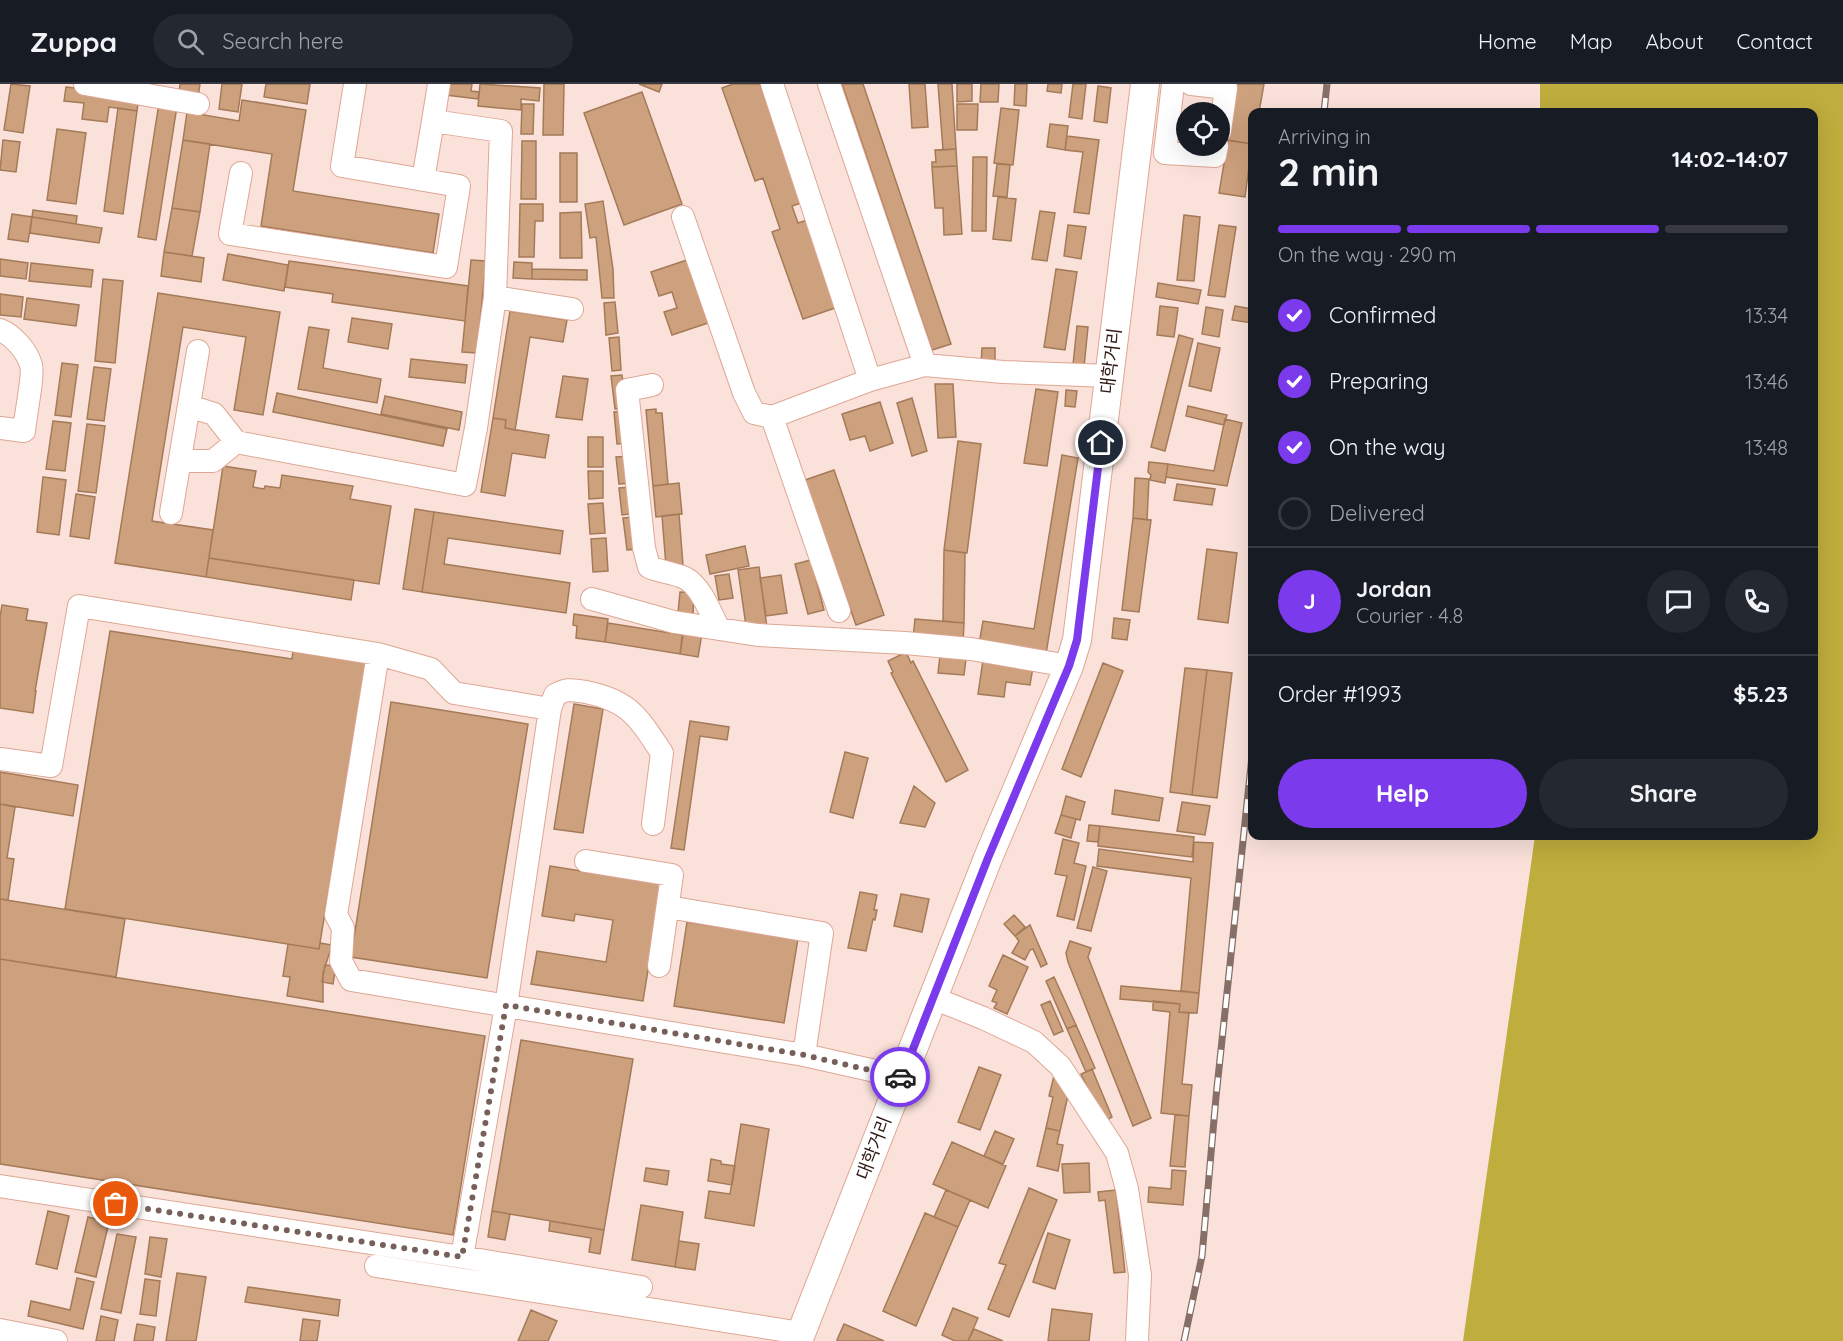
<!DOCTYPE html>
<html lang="en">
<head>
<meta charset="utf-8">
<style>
  body { margin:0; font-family:Quicksand,"Noto Sans KR",sans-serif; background:#242831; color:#f1f3f6; height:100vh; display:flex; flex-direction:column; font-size:22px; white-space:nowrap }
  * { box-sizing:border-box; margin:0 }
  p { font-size:20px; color:#9ea1a6 }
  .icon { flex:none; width:33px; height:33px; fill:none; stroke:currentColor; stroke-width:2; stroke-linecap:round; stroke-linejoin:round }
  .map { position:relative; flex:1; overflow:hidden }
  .panel { position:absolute; left:1248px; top:24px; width:570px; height:732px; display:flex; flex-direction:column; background:#171b24; border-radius:12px; box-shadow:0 6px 24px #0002 }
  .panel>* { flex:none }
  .controls { position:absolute; left:1176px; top:18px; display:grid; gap:12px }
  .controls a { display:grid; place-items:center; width:54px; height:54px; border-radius:50%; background:#171b24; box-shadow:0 6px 24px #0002; font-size:30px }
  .pin { position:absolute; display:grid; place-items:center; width:51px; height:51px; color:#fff; margin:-26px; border:3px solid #fff; border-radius:50%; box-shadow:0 2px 6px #0007 }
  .courier { position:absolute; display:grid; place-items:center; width:60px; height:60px; margin:-30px; border:4px solid #7c3aed; border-radius:50%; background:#fff; color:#222; box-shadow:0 2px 8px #0007 }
  .head em { font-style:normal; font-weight:700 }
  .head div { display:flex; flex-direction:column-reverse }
  .head { display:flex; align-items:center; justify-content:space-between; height:102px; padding:0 30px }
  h1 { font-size:39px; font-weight:700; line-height:45px }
  .bar { display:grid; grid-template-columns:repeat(4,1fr); gap:9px 6px; align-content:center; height:72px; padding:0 30px }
  .bar i { height:8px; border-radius:4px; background:#363941 }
  .bar .current { background:#7c3aed }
  .bar p { grid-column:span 4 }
  .line { display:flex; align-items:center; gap:15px; padding:0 30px; border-top:2px solid #363941 }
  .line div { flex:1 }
  .round { display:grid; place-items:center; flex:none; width:63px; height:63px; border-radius:32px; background:#242831 }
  ol { padding:0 30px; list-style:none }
  li { display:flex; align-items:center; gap:18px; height:66px }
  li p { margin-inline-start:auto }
  li .icon { padding:6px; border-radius:50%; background:#7c3aed; color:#fff; stroke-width:4 }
  li:last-child { color:#9ea1a6 }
  li i { width:33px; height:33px; border:3px solid #363941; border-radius:50% }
  .button { display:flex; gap:12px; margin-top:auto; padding:12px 30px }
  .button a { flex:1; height:69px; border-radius:36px; background:#7c3aed; color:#fff; font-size:24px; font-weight:700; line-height:69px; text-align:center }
  .button a+a { background:#242831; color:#f1f3f6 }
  header { display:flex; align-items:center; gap:36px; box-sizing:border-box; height:84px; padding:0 30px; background:#171b24; border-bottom:2px solid #363941 }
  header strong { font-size:28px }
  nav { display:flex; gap:33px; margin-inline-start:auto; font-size:21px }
  .search { width:420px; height:54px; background:#242831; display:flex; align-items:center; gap:15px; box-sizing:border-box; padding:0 21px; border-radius:33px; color:#9ea1a6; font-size:22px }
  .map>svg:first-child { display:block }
  .water { fill:#bfad3d }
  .building { fill:#cea17e; stroke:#a47a58; stroke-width:1.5 }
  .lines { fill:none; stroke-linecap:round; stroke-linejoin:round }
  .minor-casing { stroke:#dea794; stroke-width:24 }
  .major-casing { stroke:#dea794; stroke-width:30 }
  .minor { stroke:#fff; stroke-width:22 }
  .major { stroke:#fff; stroke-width:28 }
  .rail-casing { stroke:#856f67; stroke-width:7 }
  .rail { stroke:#fff; stroke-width:4.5; stroke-dasharray:14; stroke-linecap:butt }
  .done { stroke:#766059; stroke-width:6; stroke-dasharray:0 10.8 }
  .route { stroke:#7c3aed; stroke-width:8 }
  .labels { text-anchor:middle; stroke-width:4.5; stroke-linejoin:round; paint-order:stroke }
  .street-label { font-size:18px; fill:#2f1a13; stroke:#fff }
</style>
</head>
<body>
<header>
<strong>Zuppa</strong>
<div class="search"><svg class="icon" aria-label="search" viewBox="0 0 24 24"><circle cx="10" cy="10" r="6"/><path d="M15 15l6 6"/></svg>Search here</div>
<nav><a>Home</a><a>Map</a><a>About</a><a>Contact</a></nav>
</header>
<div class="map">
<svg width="1843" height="1257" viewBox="0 0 1843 1257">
  <rect width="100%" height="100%" fill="#fae2da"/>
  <path class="water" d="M1540,0H1843V1257H1463L1535,752H1814V28H1540Z"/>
  <path class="building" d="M11,0L30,2L23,49L4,46Z
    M180,0H200L198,13L179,11Z
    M222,0H242L238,28L219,25Z
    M266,0H310L307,20L264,13Z
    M448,0H472L471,7L479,8L478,15L446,11Z
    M480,0L540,4L539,17L521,15V26L478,22Z
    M544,0H564L563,51H543Z
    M639,0H662L659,8Z
    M733,0H760L801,119L792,122L798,139L807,136L838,223L803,235L772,148L780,145L763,94L755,97L722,4Z
    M842,0H863L951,260L932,266Z
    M909,0H925L928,43L912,44Z
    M938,0H952L956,65L943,66Z
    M957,0H972V17L957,18Z
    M981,0H999L998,18H980Z
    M1015,0H1027L1026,22L1014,21Z
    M1048,0H1062L1061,9L1047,7Z
    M1073,0H1086L1082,35L1069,33Z
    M1235,0H1264L1259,28H1252V60L1226,56Z
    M1098,2L1111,4L1107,39L1094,37Z
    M66,3L139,12L137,27L109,23L107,38L82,35L84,19L64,17Z
    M642,8L682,120L624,141L584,29Z
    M242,16L306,26L293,107L439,130L433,169L261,142L272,70L183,56L187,28L239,37Z
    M159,19L177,22L156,156L138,153Z
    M522,20H534L533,50H521Z
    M957,20H978L977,46H957Z
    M118,24L137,27L123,130L104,127Z
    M1001,24L1019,26L1013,81L994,79Z
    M1050,40L1068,42L1065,66L1047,63Z
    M57,45L86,49L76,120L47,116Z
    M1067,52L1099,56L1089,130L1074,128L1083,68L1065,66Z
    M3,56L20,58L16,88L0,86Z
    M183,56L210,60L200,128L172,124Z
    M1228,56L1252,60L1245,113L1219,109Z
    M522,57H536V115H521Z
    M956,65L957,82L932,83V78H936L935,66Z
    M560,69H577V118H560Z
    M973,73H987L986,147H972Z
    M997,80L1010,81L1007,113L993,112Z
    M957,82L962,150L944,151L943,124H935L932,83Z
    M998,113L1016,115L1011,157L993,155Z
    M603,117L613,185L614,214H602L596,153L590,154L585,120Z
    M520,120H543V137H535L534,173H519Z
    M172,124L200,128L192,172L164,168Z
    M33,126L77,132L76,140L32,133Z
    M1040,127L1055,129L1047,177L1032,175Z
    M581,128L582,174H560V129Z
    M12,130L32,133L28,158L8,155Z
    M1184,131L1200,133L1194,197L1177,196Z
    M32,133L102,144L99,159L30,149Z
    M1068,141L1086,143L1081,175L1064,172Z
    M1219,141L1236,143L1225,213L1208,211Z
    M164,168L204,174L201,198L161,192Z
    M228,170L288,181L284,207L223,196Z
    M0,175L28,179L26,195L0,192Z
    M471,176L486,177L477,269L462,268Z
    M687,176L708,239L672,251L664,228L677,224L672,208L659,212L651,188Z
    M289,177L468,202L465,237L332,218L333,210L285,203Z
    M514,178L532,179V195L513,194Z
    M31,179L93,186L91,203L29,197Z
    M532,185L587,186V196L532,195Z
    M1056,185L1077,188L1065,266L1044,263Z
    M103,195L123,197L115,279L95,277Z
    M1158,199L1201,206L1198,220L1156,213Z
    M158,209L280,228L263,331L234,326L246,253L183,243L152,437L213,446L206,493L115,479Z
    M0,210L23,213L21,233L0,231Z
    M27,214L79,221L76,242L24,235Z
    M615,218L618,249L606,251L604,219Z
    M1160,222L1178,224L1174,253L1157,251Z
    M1235,222L1252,225V239L1232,236Z
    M1206,223L1223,226L1219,253L1202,250Z
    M510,227L567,236L563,258L530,253L515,346L505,344L506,336L493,334Z
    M352,234L392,240L388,265L348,258Z
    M1077,242L1088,243L1084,283L1073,281Z
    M309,243L329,246L323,284L381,295L377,319L298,305Z
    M1179,251L1193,255L1165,367L1151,363Z
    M619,253L621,286L612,287L609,254Z
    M1198,259L1220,264L1211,307L1189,302Z
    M982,264H995V281L981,280Z
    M411,275L467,281L465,299L409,293Z
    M62,279L78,281L71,333L55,331Z
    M94,283L111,285L104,337L87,335Z
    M622,291L626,324L615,325L611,292Z
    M563,292L588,295L582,336L556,333Z
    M935,300H953L956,353L938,354Z
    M1036,305L1058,308L1047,382L1024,379Z
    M1066,306L1077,307L1075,323L1065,322Z
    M277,309L447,345L443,362L273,328Z
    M385,312L462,328L459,346L381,330Z
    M912,314L927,367L912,372L897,319Z
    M880,318L893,359L870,367L865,352L850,356L842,330Z
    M1188,322L1227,331L1224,341L1186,332Z
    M656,325V329H662L668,400L653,402L646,326Z
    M626,327L629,359L617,360L614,328Z
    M493,334L506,336L505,344L549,351L545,374L512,369L505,412L481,408Z
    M1225,335L1242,339L1227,402L1166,393L1168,380L1214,387Z
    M53,337L71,339L65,387L46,385Z
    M87,340L105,342L96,409L78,407Z
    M588,353H603V383H588Z
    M958,357L981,360L967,469L944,466Z
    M1062,371L1078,374L1046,570L979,560L983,537L1034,545Z
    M630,372L633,399L619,400L616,373Z
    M1149,378L1168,380L1165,399L1150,396L1151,391L1148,388Z
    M223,382L256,387L253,403L264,405L265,402L280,404L282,391L353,402L350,415L391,422L379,500L209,474Z
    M834,386L884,531L856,541L805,396Z
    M588,387H603V414L589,415Z
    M43,393L66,396L59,451L37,448Z
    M1135,394L1149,395L1147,436L1133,434Z
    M679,399L682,430L656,433L653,402Z
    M1177,400L1215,405L1212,421L1174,416Z
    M632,403L636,429L622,431L619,404Z
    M76,410L95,413L89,455L70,452Z
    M603,419L605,449L590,450L588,420Z
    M415,425L434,428L422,508L403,505Z
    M434,428L563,447L560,470L448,454L444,480L570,499L566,529L422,508Z
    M679,430L683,481L666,482L662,432Z
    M635,433L639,465L627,466L623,434Z
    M1133,434L1151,436L1139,528L1122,526Z
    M606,454L608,487L593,488L591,455Z
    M745,462L749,482L710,490L706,471Z
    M1207,465L1237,469L1228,539L1198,535Z
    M944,466L965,469L964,539L943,537Z
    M209,474L354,496L351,516L206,493Z
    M811,476L824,526L808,530L795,480Z
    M759,483L767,544L746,542L738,486Z
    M729,490L733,514L719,516L715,492Z
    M781,491L787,529L766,532L760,494Z
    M680,508L694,509L693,531L678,529Z
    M2,521L28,525L26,536L47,539L35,607H36L33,629L0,624V533Z
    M574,530L608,535L605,558L576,554L577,542L573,541Z
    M1114,534L1130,536L1127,556L1112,554Z
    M915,535L964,539L963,559L913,555Z
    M608,539L683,551L680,570L605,558Z
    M683,546L702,549L698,573L680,570Z
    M110,547L292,575L293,566L370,579L357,657H353L319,865L65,825Z
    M906,568L911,579L913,577L968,686L946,698L891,589L893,588L888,577Z
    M940,572L966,575L964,591L938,589Z
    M983,576L1033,583L1030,601L1006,598L1004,613L978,610Z
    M1103,579L1123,587L1081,693L1062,685Z
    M1185,584L1207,586L1192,711L1170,708Z
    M1207,586L1232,589L1217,714L1192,711Z
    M391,618L528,640L487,894L351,873Z
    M574,620L603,625L583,749L554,745Z
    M690,637L729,643L727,656L700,652L684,766L671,764Z
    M845,668L868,674L853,734L830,728Z
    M0,688L78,701L73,732L0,720Z
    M914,702L935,719L925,743L900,739Z
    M1115,706L1163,714L1159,737L1112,730Z
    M1066,712L1085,718L1080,736L1061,731Z
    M1182,718L1210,722L1205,751L1177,747Z
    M0,720L15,723L7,774L14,775L8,816L0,815Z
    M1061,731L1076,735L1071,754L1055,749Z
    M1089,741L1100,742L1098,758L1087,757Z
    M1100,742L1194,753L1192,773L1098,762Z
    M1063,755L1079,759L1074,779L1086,782L1074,836L1057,832L1067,792L1055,790Z
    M1194,758L1213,759L1199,909L1181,907L1191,794L1097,782L1099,765L1193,778Z
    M550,782L662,800L643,917L531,900L537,867L606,878L613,836L575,830L574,837L542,832Z
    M1093,783L1107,787L1091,847L1077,844Z
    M860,808L877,811L874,826H877L875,836L873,835L866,867L848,864Z
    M901,810L929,815L922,848L894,842Z
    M0,815L125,835L116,893L0,875Z
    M1014,831L1025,843L1015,852L1004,840Z
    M687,838L798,855L784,939L674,922Z
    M1030,841L1047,880L1041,883L1033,865L1030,866L1025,876L1012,869L1019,857L1015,852Z
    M1070,857L1091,864L1088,873L1151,1034L1133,1042L1068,878L1066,869Z
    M320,859L332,861L323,889V918L287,912L290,893L283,892L288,860L319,865Z
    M1003,871L1028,883L1007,930L994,924L997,919L992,917L997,906L989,902Z
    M0,875L485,952L453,1151L0,1080Z
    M325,881L336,882L333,900L322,898Z
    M1054,893L1076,941L1067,945L1046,897Z
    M1121,902L1199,909L1197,929L1179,928L1180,920L1120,915Z
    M1050,917L1063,947L1054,951L1041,921Z
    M1153,917L1180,920L1179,928L1189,929L1182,1000L1192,1001L1189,1032L1161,1029L1170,928L1153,926Z
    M1076,941L1095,984L1086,988L1067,945Z
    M521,956L633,975L604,1146L492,1127Z
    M979,983L1001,991L980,1046L958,1038Z
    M1092,985L1112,1033L1104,1038L1081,990Z
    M1054,992L1069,1007L1060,1047L1046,1044L1053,1013L1049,1012Z
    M1175,1031L1189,1032L1185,1083L1170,1082Z
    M741,1040L769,1045L754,1142L705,1134L709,1107L730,1110Z
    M1046,1044L1060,1047L1057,1060L1063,1061L1058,1087L1037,1082Z
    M995,1047L1014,1055L1003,1080L984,1072Z
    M952,1058L1006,1082L988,1124L933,1100Z
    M711,1075L721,1077V1080L735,1082L732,1101L708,1097Z
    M1089,1079L1090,1108L1064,1109L1062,1080Z
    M646,1084L669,1087L667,1101L644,1097Z
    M1172,1086L1186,1087L1183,1121L1148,1118L1149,1103L1171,1105Z
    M1029,1104L1057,1116L1009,1233L988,1225L1006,1181L999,1179Z
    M946,1106L970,1116L958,1143L934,1133Z
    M1116,1106L1125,1188L1114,1189L1105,1116L1099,1117L1098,1108Z
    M641,1121L683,1128L675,1183L632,1176Z
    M48,1127L69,1132L57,1185L36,1180Z
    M492,1127L510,1130L505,1156L488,1153Z
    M925,1129L958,1143L916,1242L883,1227Z
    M88,1133L109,1138L96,1193L75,1188Z
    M550,1137L604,1146L600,1170L589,1168L591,1154L549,1147Z
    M1048,1149L1070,1156L1055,1205L1033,1198Z
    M117,1150L136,1153L121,1229L101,1225Z
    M150,1153L167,1155L161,1193L145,1190Z
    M679,1157L699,1160L695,1186L675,1183Z
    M177,1189L206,1193L196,1257H166Z
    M77,1194L94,1198L83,1245L28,1232L31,1217L70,1226Z
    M145,1195L160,1197L156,1232L140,1230Z
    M248,1203L340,1216L338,1232L245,1218Z
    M953,1224L978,1234L968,1257H955L942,1251Z
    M1052,1225L1092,1230L1089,1257H1048Z
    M531,1226L557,1237L548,1257H518Z
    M101,1232L118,1236L114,1257H96Z
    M303,1235L320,1237L317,1257H300Z
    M137,1240L155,1243L153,1257H134Z
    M844,1240L884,1257H839L837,1256Z
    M974,1245L1003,1257H968Z"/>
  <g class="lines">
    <defs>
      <path id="minor" d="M85,0L198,20
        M772,0L870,296
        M829,0L925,281
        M1173,0L1165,69L1215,72L1217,62
        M1191,0L1226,4L1220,47
        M241,89L230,150L446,183L459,102L342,82L355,0
        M423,96L433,37
        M683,133L744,309L754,329L772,333L870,296L925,281L1003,288L1109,292
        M495,213L572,225
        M0,246C13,251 27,267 31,281C34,290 25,334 24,347L0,344
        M652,301L627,306L644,464L649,483C661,488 674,489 685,494C701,502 711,530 719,545
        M189,322L214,330L236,358
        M772,333L839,527
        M180,377H213L236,358L465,401L476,344L495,213L501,47L433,37L439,0
        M171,429L198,267
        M592,515L674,538L758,551L905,559L971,565L1069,582
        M378,570L336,831L343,844L341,877L351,896L804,971L902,993
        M550,625L555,611C568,604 571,606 586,608C630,617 638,633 662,669L653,740
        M0,675L51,682L79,522L378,570L431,585L454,609L550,625L506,922L462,1173L641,1203
        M586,777L672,791L659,882
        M668,823L822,849L804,971
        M933,914L983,934L1034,958L1060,982L1117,1069L1127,1105L1140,1191L1137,1257
        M0,1102L462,1173
        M376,1182L801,1249
        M0,1246L56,1257"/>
      <path id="major" d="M798,1257L988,774L1069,582L1077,556L1145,0"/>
    </defs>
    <use href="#minor" class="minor-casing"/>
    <use href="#major" class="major-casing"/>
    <use href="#minor" class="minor"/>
    <use href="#major" class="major"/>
    <defs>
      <path id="rail" d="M1324,28L1327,0
        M1184,1257L1202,1172L1216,1013L1252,672"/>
    </defs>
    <use href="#rail" class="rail-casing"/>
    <use href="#rail" class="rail"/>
  </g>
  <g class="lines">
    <path class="done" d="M116,1120L462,1173L506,921L804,971L900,993"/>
    <path class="route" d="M900,993H902L988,774L1069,582L1077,556L1101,359"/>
  </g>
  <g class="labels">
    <g class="street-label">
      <text transform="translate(1111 277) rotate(-83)" y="6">대학거리</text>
      <text transform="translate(874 1064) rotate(-69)" y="6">대학거리</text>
    </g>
  </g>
</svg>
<div class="controls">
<a><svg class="icon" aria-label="locate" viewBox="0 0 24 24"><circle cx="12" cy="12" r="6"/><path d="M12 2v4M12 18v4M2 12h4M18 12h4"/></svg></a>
</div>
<div class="pin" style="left:116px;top:1120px;background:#ea580c"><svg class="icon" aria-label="bag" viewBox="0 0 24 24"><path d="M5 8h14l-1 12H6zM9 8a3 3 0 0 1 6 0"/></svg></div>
<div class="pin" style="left:1101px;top:359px;background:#1f2937"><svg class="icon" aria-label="home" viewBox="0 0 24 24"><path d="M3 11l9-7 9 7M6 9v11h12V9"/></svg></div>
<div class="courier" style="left:900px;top:993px"><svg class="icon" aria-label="car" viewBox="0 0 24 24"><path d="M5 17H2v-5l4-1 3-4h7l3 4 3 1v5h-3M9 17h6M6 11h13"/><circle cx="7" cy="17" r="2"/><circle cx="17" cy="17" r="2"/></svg></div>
<section class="panel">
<div class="head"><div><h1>2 min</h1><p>Arriving in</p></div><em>14:02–14:07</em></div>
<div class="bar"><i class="current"></i><i class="current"></i><i class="current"></i><i></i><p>On the way · 290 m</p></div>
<ol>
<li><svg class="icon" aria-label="check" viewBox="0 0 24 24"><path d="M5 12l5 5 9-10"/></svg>Confirmed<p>13:34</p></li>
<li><svg class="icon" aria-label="check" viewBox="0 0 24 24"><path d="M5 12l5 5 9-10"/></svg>Preparing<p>13:46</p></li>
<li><svg class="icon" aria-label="check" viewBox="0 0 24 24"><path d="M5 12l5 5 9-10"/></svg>On the way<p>13:48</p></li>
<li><i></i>Delivered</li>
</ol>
<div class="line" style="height:108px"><b class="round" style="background:#7c3aed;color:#fff">J</b><div><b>Jordan</b><p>Courier · 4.8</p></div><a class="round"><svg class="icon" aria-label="chat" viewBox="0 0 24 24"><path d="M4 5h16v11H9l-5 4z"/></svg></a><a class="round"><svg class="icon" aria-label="phone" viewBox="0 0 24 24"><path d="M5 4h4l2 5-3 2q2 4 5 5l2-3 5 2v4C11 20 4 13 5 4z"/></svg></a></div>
<div class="line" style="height:78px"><div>Order #1993</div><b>$5.23</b></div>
<div class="button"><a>Help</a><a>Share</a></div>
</section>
</div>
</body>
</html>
